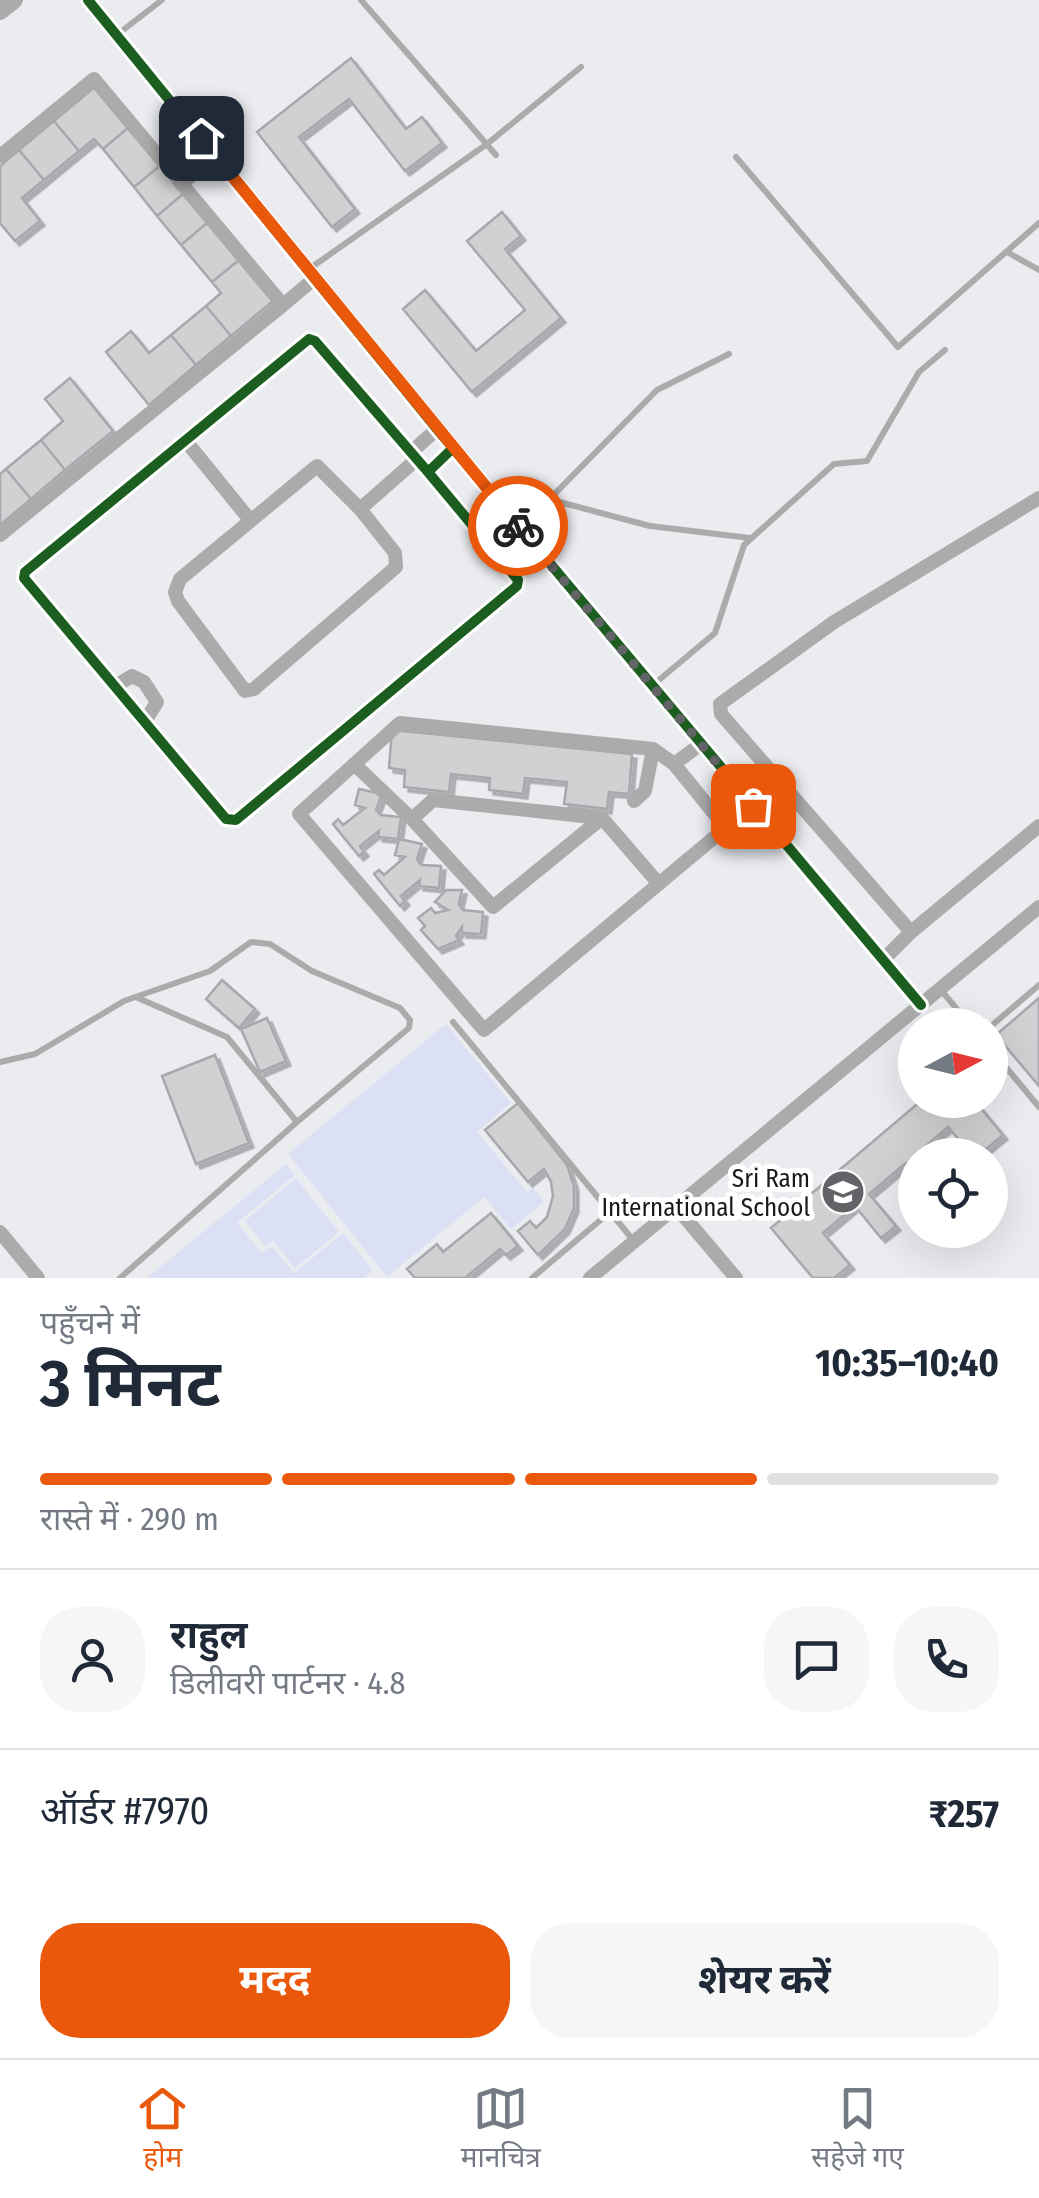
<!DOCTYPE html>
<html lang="hi">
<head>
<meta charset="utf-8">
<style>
  body { margin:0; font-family:"Fira Sans Condensed","Noto Sans Devanagari",sans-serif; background:#f6f6f7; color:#1f2937; height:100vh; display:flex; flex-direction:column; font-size:38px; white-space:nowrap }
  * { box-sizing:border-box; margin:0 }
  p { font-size:32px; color:#747a83 }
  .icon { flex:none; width:55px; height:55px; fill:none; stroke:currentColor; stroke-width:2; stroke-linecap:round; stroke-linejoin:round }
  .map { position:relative; height:1278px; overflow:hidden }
  .drawer { display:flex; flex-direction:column; background:#fff; flex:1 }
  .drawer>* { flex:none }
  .needle { width:65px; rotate:83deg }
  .fabs { position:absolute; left:898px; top:1008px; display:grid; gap:20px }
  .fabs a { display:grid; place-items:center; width:110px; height:110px; border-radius:50%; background:#fff; box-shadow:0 10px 40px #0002; font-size:50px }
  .pin { position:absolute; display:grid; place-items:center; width:85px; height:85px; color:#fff; margin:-42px; border-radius:20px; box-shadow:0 5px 15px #0006 }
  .courier { position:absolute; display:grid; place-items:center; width:100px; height:100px; margin:-50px; border:8px solid #ea580c; border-radius:50%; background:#fff; color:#222; box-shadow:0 2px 12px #0007 }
  .headline em { font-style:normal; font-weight:700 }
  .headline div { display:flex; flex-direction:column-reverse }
  .headline { display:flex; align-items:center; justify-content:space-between; height:170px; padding:0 40px }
  h1 { font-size:65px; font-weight:700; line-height:75px }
  .bar { display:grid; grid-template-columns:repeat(4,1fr); gap:15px 10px; align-content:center; height:120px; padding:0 40px }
  .bar i { height:12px; border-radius:8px; background:#e0e1e3 }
  .bar .selected { background:#ea580c }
  .bar p { grid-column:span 4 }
  .line { display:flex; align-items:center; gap:25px; padding:0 40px; border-top:2px solid #e0e1e3 }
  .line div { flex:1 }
  .round { display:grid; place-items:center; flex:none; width:105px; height:105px; border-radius:40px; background:#f6f6f7 }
  .button { display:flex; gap:20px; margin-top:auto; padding:20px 40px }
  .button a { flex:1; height:115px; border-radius:40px; background:#ea580c; color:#fff; font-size:40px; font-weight:700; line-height:115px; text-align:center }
  .button a+a { background:#f6f6f7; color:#1f2937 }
  .dock { display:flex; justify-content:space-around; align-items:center; height:140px; border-top:2px solid #e0e1e3; background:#fff; font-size:28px; color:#747a83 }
  .dock a { display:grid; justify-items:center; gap:5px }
  .dock .selected { color:#ea580c }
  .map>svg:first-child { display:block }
  .green { fill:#dce0f4 }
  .building { fill:#d1d1d4; stroke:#a7a8ab; stroke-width:2.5; filter:url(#shadow) }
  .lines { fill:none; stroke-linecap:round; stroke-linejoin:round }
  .service { stroke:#ababac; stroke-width:6 }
  .minor { stroke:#ababac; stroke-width:14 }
  .tertiary { stroke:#ababac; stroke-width:18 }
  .cycleway-casing { stroke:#fff; stroke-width:16 }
  .cycleway { stroke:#1b5e20; stroke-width:10 }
  .done { stroke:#626366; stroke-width:10; stroke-dasharray:0 18 }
  .route { stroke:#ea580c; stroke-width:12 }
  .labels { text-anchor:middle; stroke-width:10; stroke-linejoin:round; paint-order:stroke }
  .poi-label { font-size:25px; fill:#19191c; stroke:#fff; text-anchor:end }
</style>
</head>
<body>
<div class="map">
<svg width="1039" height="1278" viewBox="0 0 1039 1278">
  <defs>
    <filter id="shadow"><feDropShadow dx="4.5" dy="4.5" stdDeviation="0" flood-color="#0004"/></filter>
  </defs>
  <rect width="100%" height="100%" fill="#ebecf0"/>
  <path class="green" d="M446,1024L511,1103L477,1132L527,1192L533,1188L544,1202L511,1229L484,1197L387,1277L288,1154Z
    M286,1164L295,1175L237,1223L262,1253L272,1246L294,1273L343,1233L373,1270L364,1278H147Z
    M296,1178L339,1232L295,1268L273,1241L265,1246L245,1221Z"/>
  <path class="building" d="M351,58L406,129L422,117L442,143L405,171L349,99L299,137L355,209L332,227L257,132Z
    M96,86L129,127L103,149L94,139L79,151L54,121Z
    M54,121L79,151L44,180L19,150Z
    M129,127L161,165L134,187L103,149Z
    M19,150L44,180L22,198L40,221L15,241L0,223V166Z
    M161,165L184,193L157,216L134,187Z
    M184,193L208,222L181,245L157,216Z
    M502,212L521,236L505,249L561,318L472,392L403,309L425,290L476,351L525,310L467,241Z
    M208,222L239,260L212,282L181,245Z
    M239,260L273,301L231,336L206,306L221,293L212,282Z
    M206,306L231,336L196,365L171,335Z
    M131,331L149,353L171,335L196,365L149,405L106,352Z
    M70,378L113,431L65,470L41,440L63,421L45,399Z
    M41,440L65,470L31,499L6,469Z
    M6,469L31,499L0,525V474Z
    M392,730L632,754L629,794L609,792L607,809L564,804L567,782L525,778L523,794L489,790L490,778L451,774L449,792L404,787L405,770L389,768Z
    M359,789L382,794L376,810L381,815L401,817L398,839L378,837L379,831L360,846L364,852L359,856L333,824L338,819L343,825L365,808L355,805Z
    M399,839L422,844L417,859L421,865L441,866L439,888L419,886L420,880L401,896L405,901L400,906L374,874L379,870L384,875L405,857L395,855Z
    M446,890H462L459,904L463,910L483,912L481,934L462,933V927L456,936L459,940L438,949L421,930L425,926L418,918L431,908L435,913L448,910L435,902Z
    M222,980L255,1009L239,1028L206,999Z
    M1039,998V1086L996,1035Z
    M267,1018L286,1061L260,1072L241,1029Z
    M215,1055L249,1143L196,1164L162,1076Z
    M922,1100H974L1003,1135L979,1155H972L948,1127L920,1151L923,1155H915V1174L906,1163L869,1194L896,1226L881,1238L855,1206L823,1233L850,1265L834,1278H813L771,1228Z
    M518,1103L567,1165L574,1186V1208L565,1229L538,1255L518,1231L530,1221L536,1228L547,1217L553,1196L551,1182L544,1169L528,1182L485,1130Z
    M491,1213L518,1246L506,1255L500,1249L465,1278H415L407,1269L437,1244L443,1252Z"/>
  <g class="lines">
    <path class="service" d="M361,0L496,155
      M118,34L162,0
      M736,157L898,347L1039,223
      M1007,252L1039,270
      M309,269L487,144L581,67
      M548,499L650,526L750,538
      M521,528L657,390L729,354
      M653,685L715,633L744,545L834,464L867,461L919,372L945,350
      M941,990L970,1025
      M453,1022L610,1212
      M990,1027L1039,985
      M990,1048L1039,1107
      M0,1062L35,1054L124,1001L210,971L251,942L270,944L312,971L400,1008L410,1020L409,1028L297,1122L227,1037L138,998
      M120,1278L297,1122
      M532,1278L610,1212L633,1240"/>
    <path class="minor" d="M88,0L437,429L921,1005
      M0,156L94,79L283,305L0,535
      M166,165L201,138
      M181,184L215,156
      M283,305L314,279
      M185,440L250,520
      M418,446L437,429
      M428,472L315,341L309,339L25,572L24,578L226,819L236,820L517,586L518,580L428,472L453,448
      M1039,498L834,622L720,704L721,714L911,932L1039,826
      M360,509L317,466L180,579L175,592L178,601L245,691L254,689L396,567L395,553L360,509L417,459
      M114,687L132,676L144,682L157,702L144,723
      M701,744L674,764L653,749L400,723L299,814L484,1030L753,805
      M354,764L412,819L433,800L602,818L659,884
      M674,764L726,828
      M634,801L645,791L653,749
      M412,819L493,907L602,818
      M883,960L911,932
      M676,1207L736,1278
      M0,1232L38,1278
      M590,1278L1039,907"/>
    <path class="tertiary" d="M0,11L14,0"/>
    <defs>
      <path id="cycleway" d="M88,0L437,429L921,1005
        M428,472L315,341L309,339L25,572L24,578L226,819L236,820L517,586L518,580L428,472L453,448"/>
    </defs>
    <use href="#cycleway" class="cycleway-casing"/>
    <use href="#cycleway" class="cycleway"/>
  </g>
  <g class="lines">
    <path class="done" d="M518,526L753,806"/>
    <path class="route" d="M201,138L518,526"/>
  </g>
  <defs>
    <symbol id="school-disc" viewBox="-11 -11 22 22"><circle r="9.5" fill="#626366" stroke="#fff"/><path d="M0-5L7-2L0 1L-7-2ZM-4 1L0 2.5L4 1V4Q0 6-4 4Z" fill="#fff"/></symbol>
  </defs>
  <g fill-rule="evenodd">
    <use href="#school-disc" x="818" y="1167" width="50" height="50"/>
  </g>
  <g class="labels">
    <g class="poi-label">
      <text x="810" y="1187">Sri Ram<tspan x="810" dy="29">International School</tspan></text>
    </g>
  </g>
</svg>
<div class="fabs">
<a><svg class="needle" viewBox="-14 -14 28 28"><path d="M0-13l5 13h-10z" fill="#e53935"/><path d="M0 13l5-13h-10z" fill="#747a83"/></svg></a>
<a><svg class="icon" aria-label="locate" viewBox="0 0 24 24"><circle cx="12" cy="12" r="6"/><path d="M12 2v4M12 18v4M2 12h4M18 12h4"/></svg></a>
</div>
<div class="pin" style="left:753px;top:806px;background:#ea580c"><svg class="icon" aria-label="bag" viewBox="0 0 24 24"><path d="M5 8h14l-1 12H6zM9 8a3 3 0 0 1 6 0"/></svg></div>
<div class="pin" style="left:201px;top:138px;background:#1f2937"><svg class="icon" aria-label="home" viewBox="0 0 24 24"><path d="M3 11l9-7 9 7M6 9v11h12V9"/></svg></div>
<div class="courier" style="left:518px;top:526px"><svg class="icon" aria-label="bike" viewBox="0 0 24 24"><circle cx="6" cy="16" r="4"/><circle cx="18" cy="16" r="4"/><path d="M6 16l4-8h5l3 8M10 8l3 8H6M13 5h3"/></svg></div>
</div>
<section class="drawer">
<div class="headline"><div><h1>3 मिनट</h1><p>पहुँचने में</p></div><em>10:35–10:40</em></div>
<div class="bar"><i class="selected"></i><i class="selected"></i><i class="selected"></i><i></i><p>रास्ते में · 290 m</p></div>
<div class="line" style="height:180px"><a class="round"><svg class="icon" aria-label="person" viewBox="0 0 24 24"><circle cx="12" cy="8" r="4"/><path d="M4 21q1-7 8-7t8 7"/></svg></a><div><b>राहुल</b><p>डिलीवरी पार्टनर · 4.8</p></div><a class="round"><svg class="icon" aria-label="chat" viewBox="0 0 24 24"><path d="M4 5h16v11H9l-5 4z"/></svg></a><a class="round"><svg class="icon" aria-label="phone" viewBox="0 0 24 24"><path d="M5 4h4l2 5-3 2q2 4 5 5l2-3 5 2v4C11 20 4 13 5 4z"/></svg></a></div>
<div class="line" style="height:130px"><div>ऑर्डर #7970</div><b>₹257</b></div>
<div class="button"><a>मदद</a><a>शेयर करें</a></div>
</section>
<nav class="dock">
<a class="selected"><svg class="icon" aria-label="home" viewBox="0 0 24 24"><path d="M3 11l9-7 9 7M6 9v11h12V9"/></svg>होम</a>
<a><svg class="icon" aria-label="map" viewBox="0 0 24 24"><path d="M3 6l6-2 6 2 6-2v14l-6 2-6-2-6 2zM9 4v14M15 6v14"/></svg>मानचित्र</a>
<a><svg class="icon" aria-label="saved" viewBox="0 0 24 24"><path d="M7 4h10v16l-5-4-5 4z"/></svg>सहेजे गए</a>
</nav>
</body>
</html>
